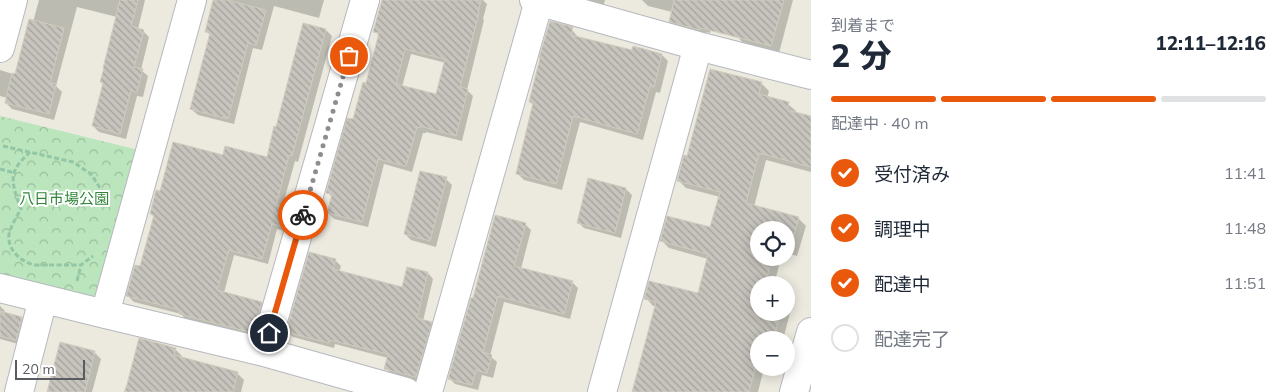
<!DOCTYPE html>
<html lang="ja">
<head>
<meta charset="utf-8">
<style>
  body { margin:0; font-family:Mulish,"Noto Sans JP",sans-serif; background:#f6f6f7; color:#1f2937; height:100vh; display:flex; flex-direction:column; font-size:19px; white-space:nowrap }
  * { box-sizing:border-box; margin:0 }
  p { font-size:16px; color:#747a83 }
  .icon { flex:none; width:28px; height:28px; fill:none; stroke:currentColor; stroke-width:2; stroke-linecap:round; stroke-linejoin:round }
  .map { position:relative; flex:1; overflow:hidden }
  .side { display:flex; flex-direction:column; background:#fff; width:475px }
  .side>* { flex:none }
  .controls { position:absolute; left:750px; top:221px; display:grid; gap:10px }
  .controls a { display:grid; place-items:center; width:45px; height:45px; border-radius:50%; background:#fff; box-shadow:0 2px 12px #0003; font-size:25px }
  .scale { position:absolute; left:15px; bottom:12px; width:70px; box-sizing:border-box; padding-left:5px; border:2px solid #585c61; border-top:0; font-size:14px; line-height:18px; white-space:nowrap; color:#585c61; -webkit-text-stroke:4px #fff; paint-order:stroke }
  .pin { position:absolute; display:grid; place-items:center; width:42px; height:42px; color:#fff; margin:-21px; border:2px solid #fff; border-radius:50%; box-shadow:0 1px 5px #0007 }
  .courier { position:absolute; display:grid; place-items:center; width:50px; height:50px; margin:-25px; border:4px solid #ea580c; border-radius:50%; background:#fff; color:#222; box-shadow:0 1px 6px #0007 }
  .head em { font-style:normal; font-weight:800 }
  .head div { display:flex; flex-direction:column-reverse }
  .head { display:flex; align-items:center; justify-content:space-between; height:85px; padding:0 20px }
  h1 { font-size:32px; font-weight:800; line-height:38px }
  .bar { display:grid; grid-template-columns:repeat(4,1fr); gap:8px 5px; align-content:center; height:60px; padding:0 20px }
  .bar i { height:6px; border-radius:4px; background:#e0e1e3 }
  .bar .current { background:#ea580c }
  .bar p { grid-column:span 4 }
  ol { padding:0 20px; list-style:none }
  li { display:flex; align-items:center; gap:15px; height:55px }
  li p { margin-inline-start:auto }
  li .icon { padding:5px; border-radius:50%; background:#ea580c; color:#fff; stroke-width:4 }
  li:last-child { color:#747a83 }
  li i { width:28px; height:28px; border:2px solid #e0e1e3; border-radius:50% }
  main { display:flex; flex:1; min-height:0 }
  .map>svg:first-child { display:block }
  .forest { fill:url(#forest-crowns) }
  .shadow { fill:#0003; fill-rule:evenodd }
  .building { fill:url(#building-back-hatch); stroke:#d1ccbe; fill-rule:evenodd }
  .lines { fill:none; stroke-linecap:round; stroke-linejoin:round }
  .minor-casing { stroke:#b5b8bd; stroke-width:30 }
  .path { stroke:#93c6a5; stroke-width:3; stroke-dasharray:5 2.5; stroke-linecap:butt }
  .minor { stroke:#fff; stroke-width:28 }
  .done { stroke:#8c8e8d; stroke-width:5; stroke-dasharray:0 9 }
  .route { stroke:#ea580c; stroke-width:6 }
  .labels { text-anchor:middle; stroke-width:4; stroke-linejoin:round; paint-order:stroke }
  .park-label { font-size:15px; fill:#32863c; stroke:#fff }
</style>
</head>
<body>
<main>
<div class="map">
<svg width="811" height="392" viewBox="0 0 811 392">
  <defs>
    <pattern id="forest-crowns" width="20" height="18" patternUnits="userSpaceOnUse" patternTransform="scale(1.25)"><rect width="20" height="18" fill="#bbe5bd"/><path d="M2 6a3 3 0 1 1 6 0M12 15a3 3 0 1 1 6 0" fill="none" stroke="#9bbd9d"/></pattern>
    <pattern id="building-back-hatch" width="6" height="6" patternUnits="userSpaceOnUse" patternTransform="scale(1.25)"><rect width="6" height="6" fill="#c7c4bd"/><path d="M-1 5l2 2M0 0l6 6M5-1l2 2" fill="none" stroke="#a4a29d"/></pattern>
  </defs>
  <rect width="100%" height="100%" fill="#eceadf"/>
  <path class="forest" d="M0,116L143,151L97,303L0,280Z"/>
  <path class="shadow" d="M39,0H145L138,29L143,31L149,37L141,70L148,76L143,97L137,96L126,139L99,132L93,126L104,85L101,82L117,17L77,7L56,86L62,92L54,120L12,109L6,103L7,98L0,96V70L16,75L33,22Z
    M214,0H324L319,18L274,6L262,50L253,48L234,124L198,115L191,109L210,35L206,31Z
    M383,0H483L487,4L483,19L484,20L467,90L473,96L462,141L426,132V133H423L412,172L384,164L368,227L334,219L328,213L332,197L327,192L367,85L379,36L375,31ZM411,54L446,63L437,96L402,87Z
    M577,0H605L603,7Z
    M642,0H718L710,33L707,32L706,35L676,27L670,21L672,12L648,6Z
    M747,0H793L779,53L744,44L737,36Z
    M326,30L332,36L298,162L295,161L282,208L288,209L294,215L289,232L277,229L268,264L234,255L224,293L262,303L268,309L259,338L186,320L181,314L134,302L128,296L141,268L154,217L151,214L161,193L224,157L267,158L277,128Z
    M572,30L578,37V38L632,52L662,55L668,61L660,93L656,92L643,140L580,122L562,190L524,180L517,173L534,106L530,102Z
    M711,70L762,84L769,91L767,98L788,104L796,111L795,113L811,118V172L766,160L754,207L798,218L806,226L797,256L786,253V230H759V258H781L774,285H759V312H786V309L790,313L783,340H759V368H764L758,392H633L656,306H653L646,298L699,295L708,259L669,248L662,241L711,229L720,197L686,188L678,180L688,157Z
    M446,179L452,185L436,247L411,240L405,234Z
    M589,180L626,189L632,195L621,238L584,228L578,222Z
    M525,224L531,230L521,269L572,282L578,288L570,319L504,302L490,356L497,362L493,378L482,375L478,390L455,384L449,378L474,300Z
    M335,260L341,266L339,272L403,289L408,268L428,273L433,279L423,321L431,323L437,329L422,382L391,374L386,368L388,358L335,344L334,348L293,337L287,332Z
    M0,306L5,311L4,313L22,318L27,323L22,345L0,339Z
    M175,349L182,356L181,359L237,373L244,380L241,392H124L126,386L128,387Z
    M95,353L101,359L92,392H49Z"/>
  <path class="building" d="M120,0H138L131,26L144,30L134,67L143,69L137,92L131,90L120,134L92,126L103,83L100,82L104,68H103Z
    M213,0H227L266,10L256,45L248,43L228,119L190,109L210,33L205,32Z
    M382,0H481L478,13H479L460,87L468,89L456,136L420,126V128L417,127L406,166L378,159L362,222L327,213L332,194L326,193L347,118L353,119L363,82L366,83L379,33L373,32ZM405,49L445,59L436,94L396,84Z
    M674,0H784L771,46L701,28L700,30L669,22Z
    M29,19L64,28L50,83L56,84L49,114L5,103L12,73L15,74Z
    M550,21L573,27L571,35L632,50L633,46L662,54L654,87L650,86L637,134L573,116L556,184L516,174L533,103L529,102L540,58H539Z
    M303,23L326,29L292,156L289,155L276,205L289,208L284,227L272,224L262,259L229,250L217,290L262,302L253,333L179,314L180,310L126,296L135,265L140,266L154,215L150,214L156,190L160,191L173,142L223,155L225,146L267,157L274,126L276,127Z
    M710,69L762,82L759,94L789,102L787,110L811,116V167L759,153L746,203L799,217L790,249L786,248V230H759V258H772L765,285H759V308L758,312H781L774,338L764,335L762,340H759V354L749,392H632L656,302L644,299L649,281L698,293L708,254L660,241L667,216L710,227L720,192L677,181L684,155L687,156Z
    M420,171L447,177L430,241L404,234Z
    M588,178L626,188L615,233L577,223Z
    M495,215L526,223L514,266L573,281L564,314L498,296L483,352L492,355L487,373L476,370L472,385L448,379L471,298H473Z
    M309,252L336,259L333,269L402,287L407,267L428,272L417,318L432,322L416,377L384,369L388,354L330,340L329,343L286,332Z
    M0,311L22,317L16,340L0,336Z
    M139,338L176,348L174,355L238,372L233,392H125Z
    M60,342L95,351L85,392H47Z"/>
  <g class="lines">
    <defs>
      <path id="minor" d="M534,0L698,46L602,392
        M698,46L811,75
        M0,48L13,0
        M0,288L105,314L264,352L406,392
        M105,314L192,0
        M264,352L365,0
        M19,392L43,299
        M428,392L539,1
        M794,392L811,332"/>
    </defs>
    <use href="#minor" class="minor-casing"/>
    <path class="path" d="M3,146L73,162L91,174L109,202
      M30,152C26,156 22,160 18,165C8,178 16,195 21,209C17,216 11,226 9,234C7,250 21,262 35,265H81L93,256
      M0,169L15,173
      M77,281L81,265"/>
    <use href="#minor" class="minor"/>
  </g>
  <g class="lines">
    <path class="done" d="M303,215L349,56"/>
    <path class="route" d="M269,333L303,215"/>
  </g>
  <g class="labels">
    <g class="park-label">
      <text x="64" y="204">八日市場公園</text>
    </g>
  </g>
</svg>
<div class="controls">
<a><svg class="icon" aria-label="locate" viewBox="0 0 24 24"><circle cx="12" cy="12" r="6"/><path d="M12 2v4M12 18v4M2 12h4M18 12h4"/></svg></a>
<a>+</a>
<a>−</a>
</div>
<div class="scale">20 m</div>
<div class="pin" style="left:349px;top:56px;background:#ea580c"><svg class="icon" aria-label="bag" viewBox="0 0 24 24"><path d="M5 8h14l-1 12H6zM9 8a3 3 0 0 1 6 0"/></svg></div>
<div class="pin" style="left:269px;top:333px;background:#1f2937"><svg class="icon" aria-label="home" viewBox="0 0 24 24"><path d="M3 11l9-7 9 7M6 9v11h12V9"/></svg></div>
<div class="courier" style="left:303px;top:215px"><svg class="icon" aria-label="bike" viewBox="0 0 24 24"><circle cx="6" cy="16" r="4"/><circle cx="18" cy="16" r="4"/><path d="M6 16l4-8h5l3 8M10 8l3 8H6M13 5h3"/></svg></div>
</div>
<section class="side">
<div class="head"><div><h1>2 分</h1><p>到着まで</p></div><em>12:11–12:16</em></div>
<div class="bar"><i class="current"></i><i class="current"></i><i class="current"></i><i></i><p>配達中 · 40 m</p></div>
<ol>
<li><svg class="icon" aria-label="check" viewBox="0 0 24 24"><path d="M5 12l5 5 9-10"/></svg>受付済み<p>11:41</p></li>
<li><svg class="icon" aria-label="check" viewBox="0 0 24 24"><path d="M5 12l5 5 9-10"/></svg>調理中<p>11:48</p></li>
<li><svg class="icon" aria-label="check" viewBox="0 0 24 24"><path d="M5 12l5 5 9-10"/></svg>配達中<p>11:51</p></li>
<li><i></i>配達完了</li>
</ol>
</section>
</main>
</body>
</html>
